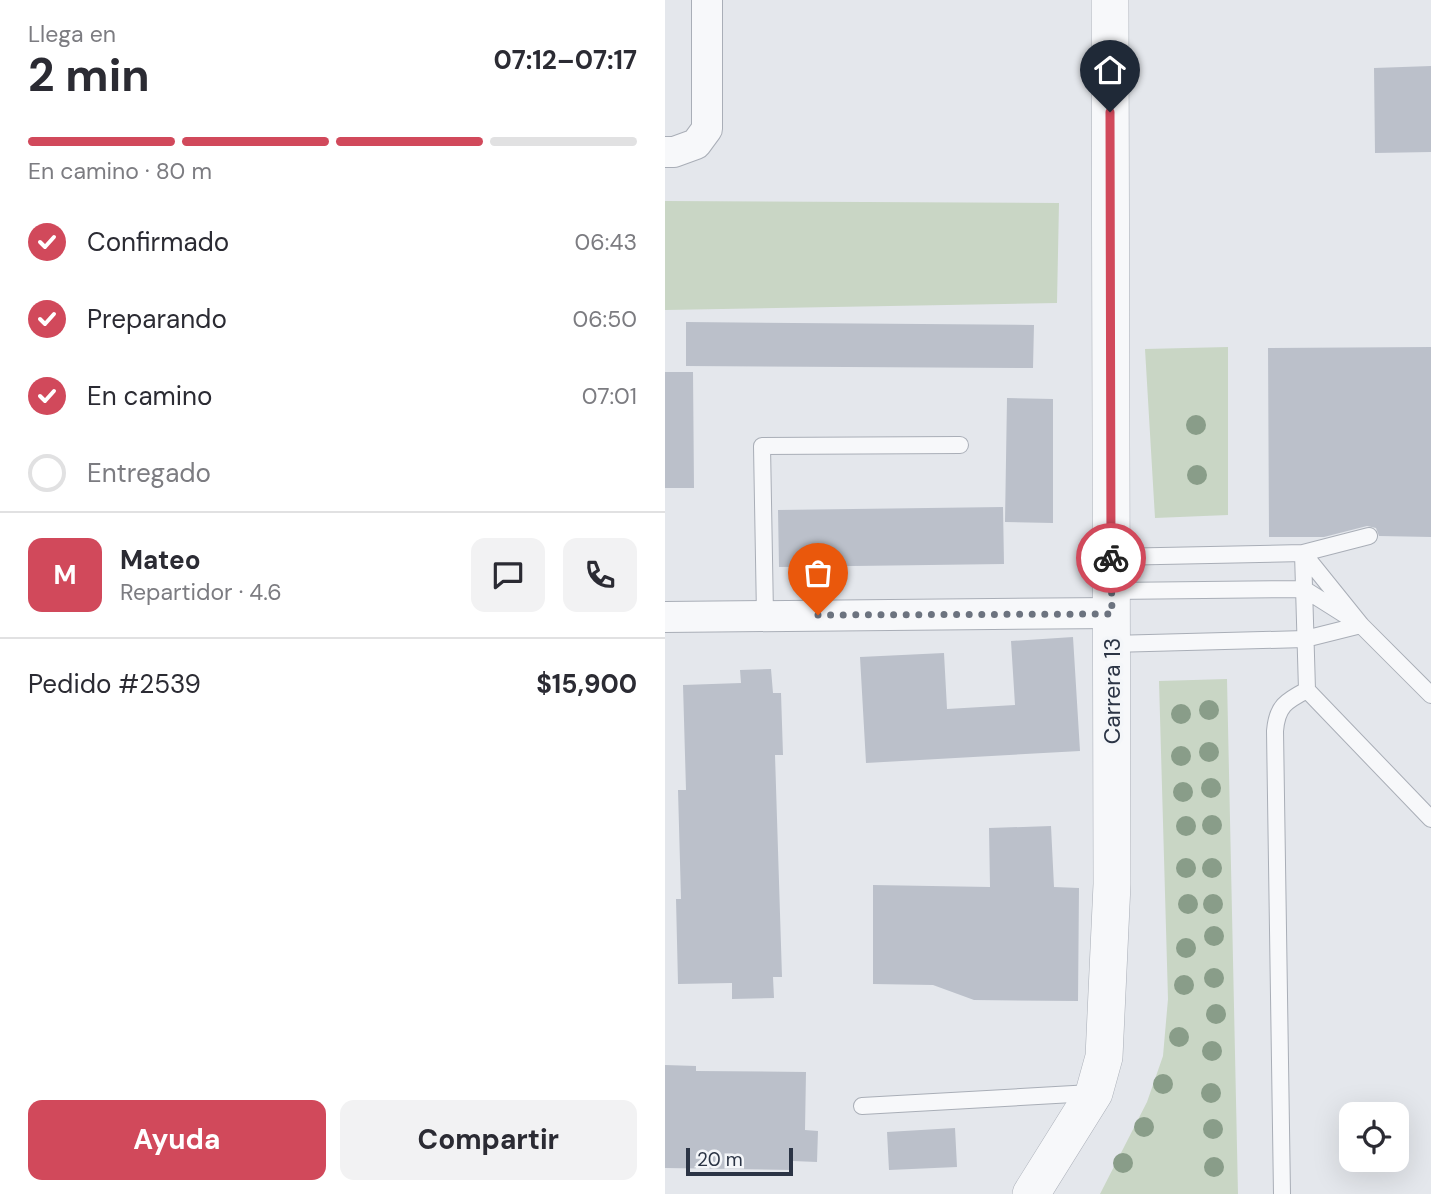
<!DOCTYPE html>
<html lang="es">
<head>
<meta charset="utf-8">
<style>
  body { margin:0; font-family:"DM Sans",sans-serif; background:#f2f2f3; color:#2b2b33; height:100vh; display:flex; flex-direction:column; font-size:26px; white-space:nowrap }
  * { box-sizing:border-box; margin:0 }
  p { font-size:23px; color:#7c7c81 }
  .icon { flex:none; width:38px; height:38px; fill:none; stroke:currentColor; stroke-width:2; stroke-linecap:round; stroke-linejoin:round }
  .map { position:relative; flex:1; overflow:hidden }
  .panel { display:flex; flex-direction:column; background:#fff; width:665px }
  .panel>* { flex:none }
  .tools { position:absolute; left:674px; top:1102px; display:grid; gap:14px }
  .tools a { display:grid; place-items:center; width:70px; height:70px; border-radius:14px; background:#fff; box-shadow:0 7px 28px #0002; font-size:35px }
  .scale { position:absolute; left:21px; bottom:18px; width:107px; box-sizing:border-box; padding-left:7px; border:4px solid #2b3445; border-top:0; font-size:19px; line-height:24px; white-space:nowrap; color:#2b3445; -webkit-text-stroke:5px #f4f6f9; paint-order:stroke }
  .pin { position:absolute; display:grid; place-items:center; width:60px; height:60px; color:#fff; margin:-72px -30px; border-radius:50% 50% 50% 0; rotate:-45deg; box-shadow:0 0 7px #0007 }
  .pin .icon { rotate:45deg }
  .courier { position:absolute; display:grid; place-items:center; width:70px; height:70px; margin:-35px; border:5px solid #d1495b; border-radius:50%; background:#fff; color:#222; box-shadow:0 2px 9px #0007 }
  .head em { font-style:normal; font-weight:700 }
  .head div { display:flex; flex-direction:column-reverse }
  .head { display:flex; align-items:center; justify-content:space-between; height:119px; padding:0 28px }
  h1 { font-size:46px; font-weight:700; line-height:52px }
  .bar { display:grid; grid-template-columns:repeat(4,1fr); gap:10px 7px; align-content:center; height:84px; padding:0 28px }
  .bar i { height:9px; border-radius:5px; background:#e1e1e2 }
  .bar .on { background:#d1495b }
  .bar p { grid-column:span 4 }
  .line { display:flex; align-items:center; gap:18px; padding:0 28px; border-top:2px solid #e1e1e2 }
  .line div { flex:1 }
  .round { display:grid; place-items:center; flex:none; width:74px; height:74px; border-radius:14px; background:#f2f2f3 }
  ol { padding:0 28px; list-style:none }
  li { display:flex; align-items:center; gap:21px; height:77px }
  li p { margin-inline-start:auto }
  li .icon { padding:7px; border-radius:50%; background:#d1495b; color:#fff; stroke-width:4 }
  li:last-child { color:#7c7c81 }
  li i { width:38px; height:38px; border:4px solid #e1e1e2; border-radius:50% }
  .primary-button { display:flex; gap:14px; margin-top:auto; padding:14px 28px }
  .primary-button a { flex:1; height:80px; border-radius:14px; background:#d1495b; color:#fff; font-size:28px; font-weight:700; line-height:80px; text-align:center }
  .primary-button a+a { background:#f2f2f3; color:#2b2b33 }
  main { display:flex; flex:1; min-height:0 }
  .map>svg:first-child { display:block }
  .green { fill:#c9d6c5 }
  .building { fill:#bbc0ca }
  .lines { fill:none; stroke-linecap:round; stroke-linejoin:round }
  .service-casing { stroke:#a9aeb7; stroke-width:18 }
  .minor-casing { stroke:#a9aeb7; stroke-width:32 }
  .tertiary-casing { stroke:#a9aeb7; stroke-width:38 }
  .service { stroke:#f7f8fa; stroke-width:16 }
  .minor { stroke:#f7f8fa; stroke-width:30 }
  .tertiary { stroke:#f7f8fa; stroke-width:37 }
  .tree { fill:#899d89 }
  .done { stroke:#6c737f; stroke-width:7; stroke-dasharray:0 12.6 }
  .route { stroke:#d1495b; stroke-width:9 }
  .labels { text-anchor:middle; stroke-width:7; stroke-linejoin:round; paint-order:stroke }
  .street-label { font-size:23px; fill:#2b3445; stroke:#f4f6f9 }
</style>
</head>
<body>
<main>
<section class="panel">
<div class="head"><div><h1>2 min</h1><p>Llega en</p></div><em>07:12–07:17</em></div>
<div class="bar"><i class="on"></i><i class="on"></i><i class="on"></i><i></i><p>En camino · 80 m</p></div>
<ol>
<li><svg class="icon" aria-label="check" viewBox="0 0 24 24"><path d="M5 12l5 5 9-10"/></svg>Confirmado<p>06:43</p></li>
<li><svg class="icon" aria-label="check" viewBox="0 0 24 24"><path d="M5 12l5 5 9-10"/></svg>Preparando<p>06:50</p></li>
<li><svg class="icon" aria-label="check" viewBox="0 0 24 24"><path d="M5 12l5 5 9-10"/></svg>En camino<p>07:01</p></li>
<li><i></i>Entregado</li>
</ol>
<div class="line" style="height:126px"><b class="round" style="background:#d1495b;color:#fff">M</b><div><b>Mateo</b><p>Repartidor · 4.6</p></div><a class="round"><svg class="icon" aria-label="chat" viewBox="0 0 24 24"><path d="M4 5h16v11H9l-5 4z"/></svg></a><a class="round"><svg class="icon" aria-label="phone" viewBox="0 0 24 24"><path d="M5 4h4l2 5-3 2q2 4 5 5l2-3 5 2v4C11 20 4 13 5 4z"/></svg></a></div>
<div class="line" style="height:91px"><div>Pedido #2539</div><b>$15,900</b></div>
<div class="primary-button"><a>Ayuda</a><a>Compartir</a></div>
</section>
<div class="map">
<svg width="766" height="1194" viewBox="0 0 766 1194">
  <rect width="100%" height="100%" fill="#e4e7ec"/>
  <path class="green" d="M0,201L394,203L392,303L0,310Z
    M563,347V515L490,518L480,349Z
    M562,679L573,1194H435L482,1102L498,1056L503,999L494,681Z"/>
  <path class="building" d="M766,66V152L710,153L709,68Z
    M21,322L369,325L368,368L21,366Z
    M766,347V537L714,536L711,528L702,526L659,537H604L603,348Z
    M0,372H28L29,488H0Z
    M342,398L388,399V523L340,522Z
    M338,507L339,564L114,567L113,510Z
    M408,637L415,751L201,763L195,657L279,653L282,709L350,705L346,641Z
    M106,669L108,693H116L118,755H110L117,977H108L109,998L67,999V983L13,984L11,899H16L13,790H21L18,685L76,683L75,670Z
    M386,826L389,887L414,888L413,1001L309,1000L268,985L208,984V885L325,887L324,828Z
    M0,1065L31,1066V1071L141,1072L140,1130L153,1131L152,1162L128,1161V1170L0,1168Z
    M290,1128L292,1167L224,1170L222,1132Z"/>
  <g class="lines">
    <defs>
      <path id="service" d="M638,553L642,690L766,819
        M638,553L696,625L766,695
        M446,557L638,553L704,536
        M447,591L639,589L696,625
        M100,615L97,446L295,445
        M446,644L640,639L696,625
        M197,1106L426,1093
        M617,1194L610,731C612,706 621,701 642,690"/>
      <path id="minor" d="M0,152H9L31,144L42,129V0
        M0,617L447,613"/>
      <path id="tertiary" d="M366,1194L429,1093L439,1057L447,884L445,0"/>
    </defs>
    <use href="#service" class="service-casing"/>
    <use href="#minor" class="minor-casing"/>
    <use href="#tertiary" class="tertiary-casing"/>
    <use href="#service" class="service"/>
    <use href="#minor" class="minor"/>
    <use href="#tertiary" class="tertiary"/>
  </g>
  <g class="tree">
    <circle cx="531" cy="425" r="10"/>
    <circle cx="532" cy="475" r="10"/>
    <circle cx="544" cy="710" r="10"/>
    <circle cx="516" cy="714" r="10"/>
    <circle cx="544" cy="752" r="10"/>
    <circle cx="516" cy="756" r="10"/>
    <circle cx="546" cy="788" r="10"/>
    <circle cx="518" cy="792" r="10"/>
    <circle cx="547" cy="825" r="10"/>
    <circle cx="521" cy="826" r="10"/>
    <circle cx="521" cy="868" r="10"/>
    <circle cx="547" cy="868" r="10"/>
    <circle cx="523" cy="904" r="10"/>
    <circle cx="548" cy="904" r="10"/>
    <circle cx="549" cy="936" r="10"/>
    <circle cx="521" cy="948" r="10"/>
    <circle cx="549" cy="978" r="10"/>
    <circle cx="519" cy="985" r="10"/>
    <circle cx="551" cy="1014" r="10"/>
    <circle cx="514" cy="1037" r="10"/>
    <circle cx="547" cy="1051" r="10"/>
    <circle cx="498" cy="1084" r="10"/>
    <circle cx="546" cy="1093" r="10"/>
    <circle cx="479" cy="1127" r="10"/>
    <circle cx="548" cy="1129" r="10"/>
    <circle cx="458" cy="1163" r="10"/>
    <circle cx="549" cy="1167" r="10"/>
  </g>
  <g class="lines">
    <path class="done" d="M153,615L447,614L446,558"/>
    <path class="route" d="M445,112L446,558"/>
  </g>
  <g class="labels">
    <g class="street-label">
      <text transform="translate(447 691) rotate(-90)" y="8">Carrera 13</text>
    </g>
  </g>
</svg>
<div class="tools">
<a><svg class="icon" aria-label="locate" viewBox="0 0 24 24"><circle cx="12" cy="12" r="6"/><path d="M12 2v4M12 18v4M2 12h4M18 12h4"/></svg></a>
</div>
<div class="scale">20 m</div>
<div class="pin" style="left:153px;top:615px;background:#ea580c"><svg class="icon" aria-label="bag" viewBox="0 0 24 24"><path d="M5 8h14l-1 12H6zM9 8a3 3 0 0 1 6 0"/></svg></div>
<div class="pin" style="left:445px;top:112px;background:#1f2937"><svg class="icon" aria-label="home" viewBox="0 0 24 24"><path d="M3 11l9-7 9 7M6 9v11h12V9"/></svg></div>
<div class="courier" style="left:446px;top:558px"><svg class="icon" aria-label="bike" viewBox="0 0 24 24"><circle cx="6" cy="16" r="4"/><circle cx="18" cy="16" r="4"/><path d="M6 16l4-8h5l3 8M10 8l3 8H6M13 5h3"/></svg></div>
</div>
</main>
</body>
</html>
